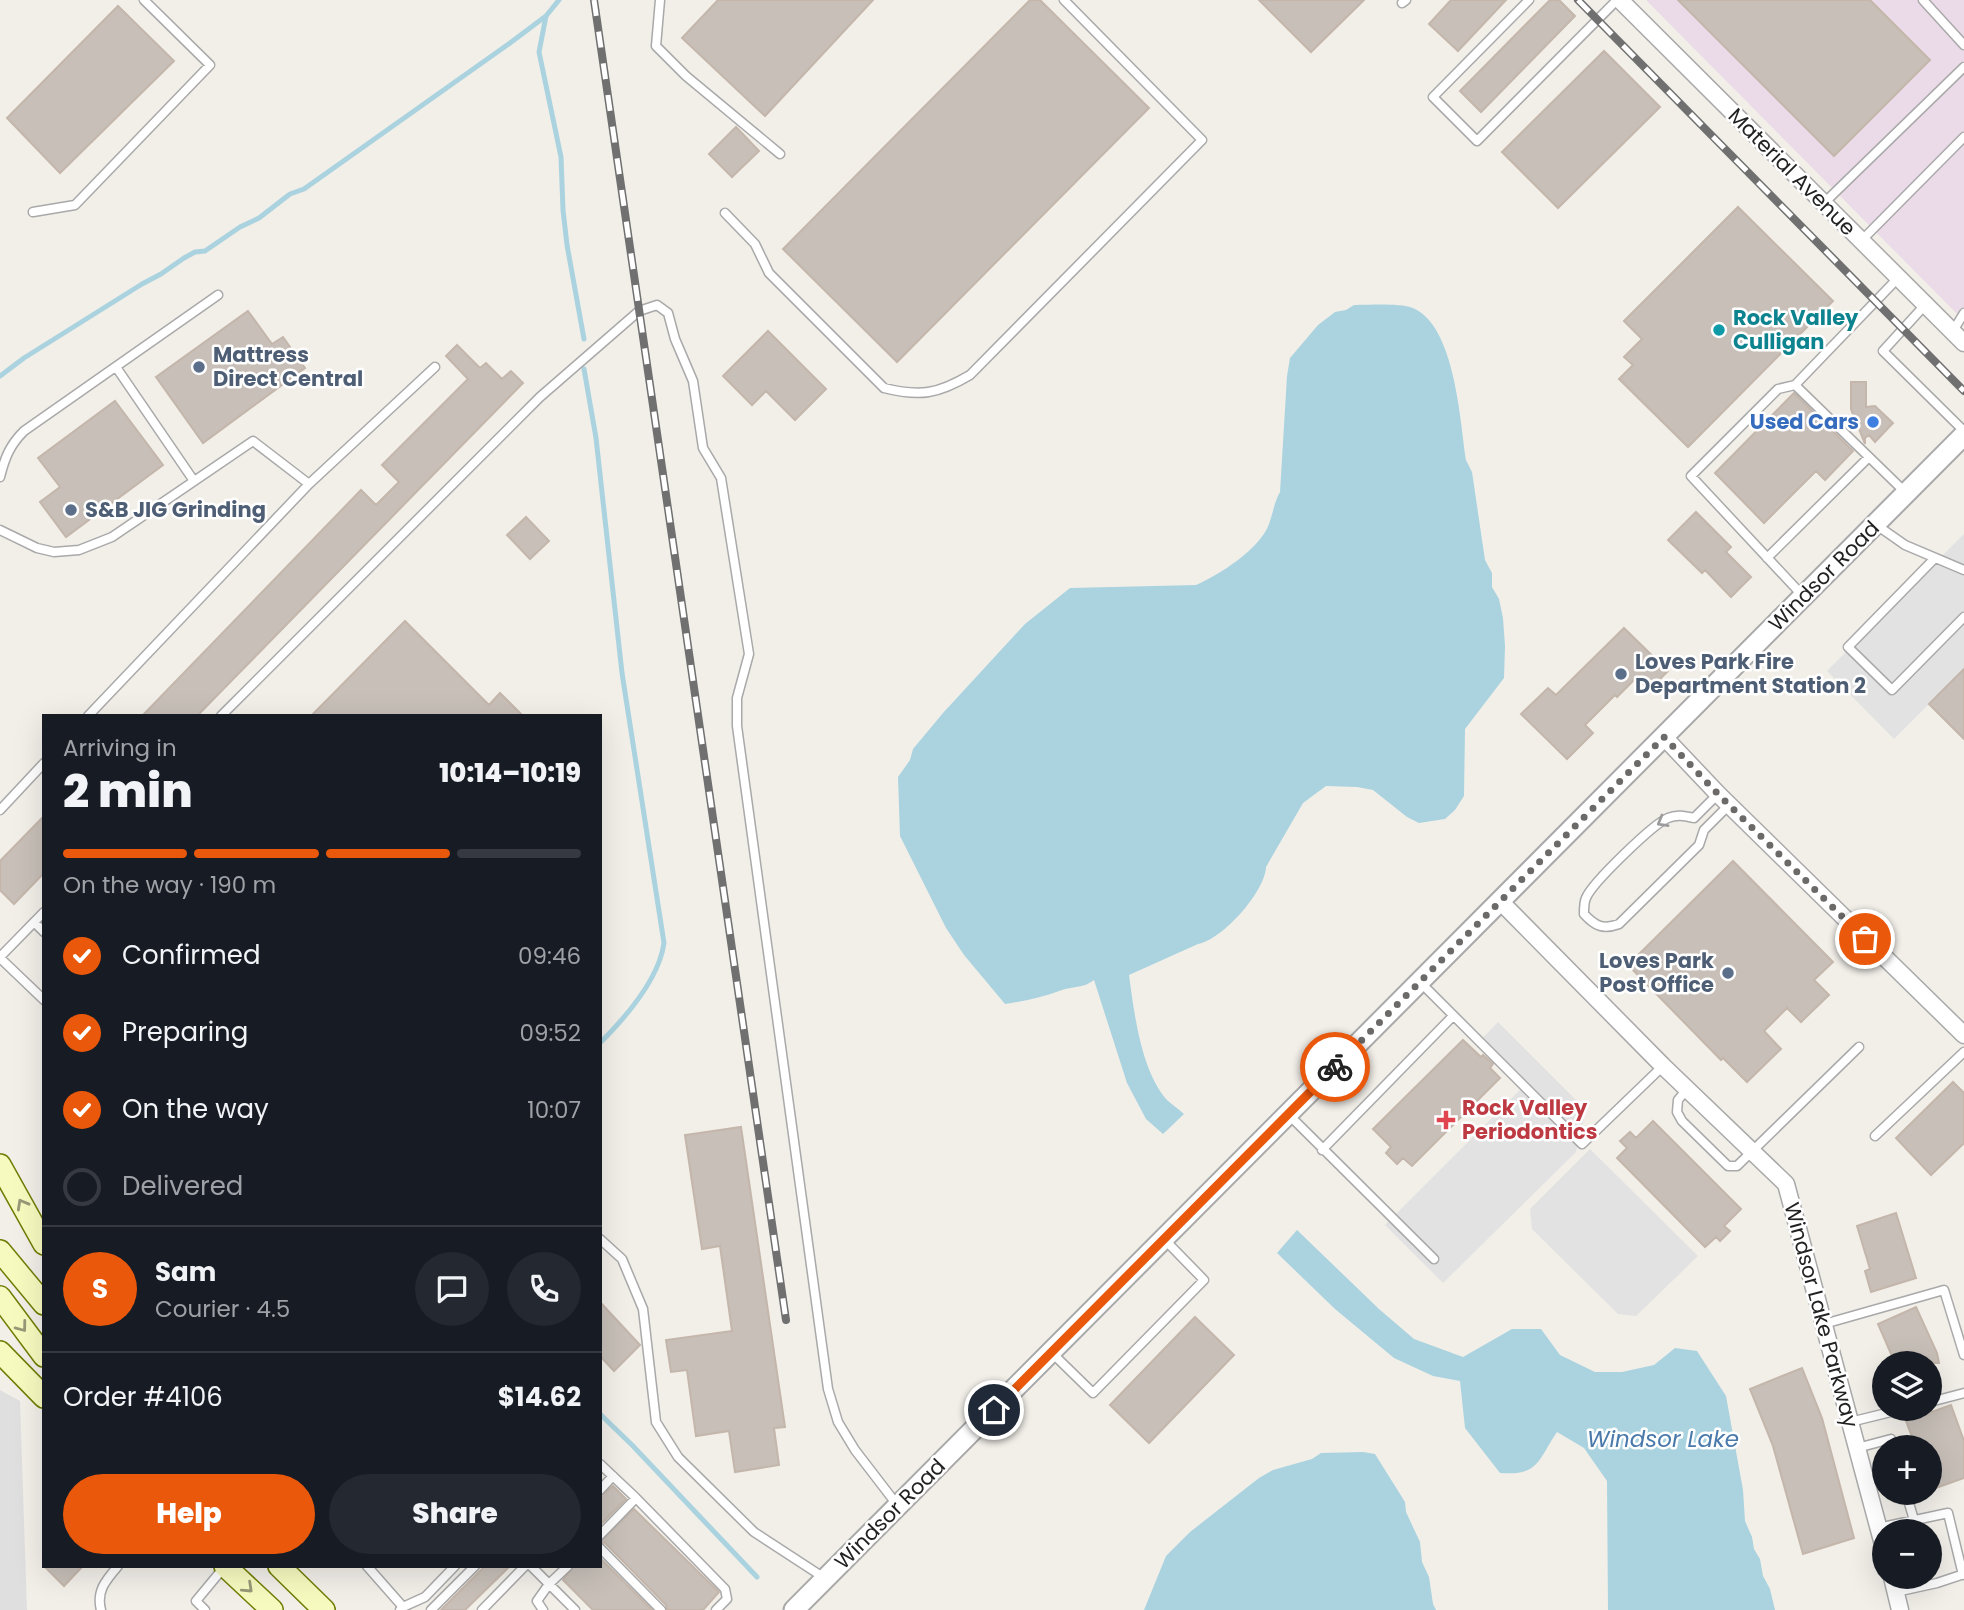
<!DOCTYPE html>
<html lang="en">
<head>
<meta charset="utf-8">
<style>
  body { margin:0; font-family:Poppins,sans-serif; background:#242831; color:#f1f3f6; height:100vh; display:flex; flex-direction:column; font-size:26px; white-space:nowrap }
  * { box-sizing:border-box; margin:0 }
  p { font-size:23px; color:#9ea1a6 }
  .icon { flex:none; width:38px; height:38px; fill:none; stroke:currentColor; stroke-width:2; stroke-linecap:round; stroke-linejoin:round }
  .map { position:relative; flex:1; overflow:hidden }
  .sheet { position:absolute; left:42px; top:714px; width:560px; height:854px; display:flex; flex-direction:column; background:#171b24; border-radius:0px; box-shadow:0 7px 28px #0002 }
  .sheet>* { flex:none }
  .controls { position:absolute; left:1872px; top:1351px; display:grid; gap:14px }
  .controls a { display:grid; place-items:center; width:70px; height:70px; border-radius:50%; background:#171b24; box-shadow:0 7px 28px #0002; font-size:35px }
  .pin { position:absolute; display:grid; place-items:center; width:60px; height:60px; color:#fff; margin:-30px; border:4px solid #fff; border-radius:50%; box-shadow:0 2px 7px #0007 }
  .courier { position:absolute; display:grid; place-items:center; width:70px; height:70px; margin:-35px; border:5px solid #ea580c; border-radius:50%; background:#fff; color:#222; box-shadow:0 2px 9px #0007 }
  .summary em { font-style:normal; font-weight:800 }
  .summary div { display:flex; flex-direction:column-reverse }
  .summary { display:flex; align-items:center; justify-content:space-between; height:119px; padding:0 21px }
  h1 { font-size:46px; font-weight:800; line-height:52px }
  .bar { display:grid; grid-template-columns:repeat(4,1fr); gap:10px 7px; align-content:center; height:84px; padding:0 21px }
  .bar i { height:9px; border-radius:5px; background:#363941 }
  .bar .current { background:#ea580c }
  .bar p { grid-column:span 4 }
  .line { display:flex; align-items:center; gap:18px; padding:0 21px; border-top:2px solid #363941 }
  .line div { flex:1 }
  .round { display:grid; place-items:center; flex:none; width:74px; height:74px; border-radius:37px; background:#242831 }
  ol { padding:0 21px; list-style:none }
  li { display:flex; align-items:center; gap:21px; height:77px }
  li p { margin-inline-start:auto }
  li .icon { padding:7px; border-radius:50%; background:#ea580c; color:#fff; stroke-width:4 }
  li:last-child { color:#9ea1a6 }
  li i { width:38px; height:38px; border:4px solid #363941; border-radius:50% }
  .action { display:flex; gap:14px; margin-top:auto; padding:14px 21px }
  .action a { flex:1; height:80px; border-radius:42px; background:#ea580c; color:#fff; font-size:28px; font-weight:800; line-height:80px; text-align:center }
  .action a+a { background:#242831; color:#f1f3f6 }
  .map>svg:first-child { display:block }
  .residential { fill:#e0dfdf }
  .industrial { fill:#ebdbe8 }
  .parking { fill:#e2e2e2 }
  .water { fill:#aad3df }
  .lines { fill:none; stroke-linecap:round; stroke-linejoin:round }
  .stream { stroke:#aad3df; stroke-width:5 }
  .building { fill:#c7bfb8; stroke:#c4b6ab; stroke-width:2 }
  .service-casing { stroke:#a9a9a9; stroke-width:11 }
  .minor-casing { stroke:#a9a9a9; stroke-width:19 }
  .tertiary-casing { stroke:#a9a9a9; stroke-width:23 }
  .secondary-casing { stroke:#707d05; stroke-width:24 }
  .service { stroke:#fff; stroke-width:8 }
  .minor { stroke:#fff; stroke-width:16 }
  .tertiary { stroke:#fff; stroke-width:19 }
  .secondary { stroke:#f7fabf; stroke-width:21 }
  .rail-casing { stroke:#707070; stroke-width:8 }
  .rail { stroke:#fff; stroke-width:5; stroke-dasharray:16; stroke-linecap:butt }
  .oneway { stroke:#9c9c9c }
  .oneway2 { stroke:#979978 }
  .done { stroke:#6b6a68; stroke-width:7; stroke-dasharray:0 12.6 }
  .route { stroke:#ea580c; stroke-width:9 }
  .culture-dot { fill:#0f9aa8; stroke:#fff; stroke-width:2.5 }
  .service-dot { fill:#5c6f8a; stroke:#fff; stroke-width:2.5 }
  .shop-dot { fill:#3f7fe0; stroke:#fff; stroke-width:2.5 }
  .health-dot { fill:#e0444e; stroke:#fff; stroke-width:2.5 }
  .labels { text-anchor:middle; stroke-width:5; stroke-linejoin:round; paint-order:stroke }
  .street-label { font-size:21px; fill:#222; stroke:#fff }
  .culture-label { font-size:21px; font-weight:bold; fill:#0d838f; stroke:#fff; text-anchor:start }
  .service-label { font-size:21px; font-weight:bold; fill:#4e5e75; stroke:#fff; text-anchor:start }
  .shop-label { font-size:21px; font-weight:bold; fill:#366cbe; stroke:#fff; text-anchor:end }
  .health-label { font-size:21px; font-weight:bold; fill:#be3a42; stroke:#fff; text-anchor:start }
  .water-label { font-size:23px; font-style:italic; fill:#4a7aab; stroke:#fff }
</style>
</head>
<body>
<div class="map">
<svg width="1964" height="1610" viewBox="0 0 1964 1610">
  <rect width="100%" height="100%" fill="#f2efe9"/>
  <path class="residential" d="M0,1390L20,1401L27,1610H0Z"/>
  <path class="industrial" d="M1646,0H1964V321Z"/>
  <path class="parking" d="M1964,534V669L1894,739L1827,671Z
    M1498,1022L1586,1110L1576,1152L1443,1283L1385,1225L1523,1087L1479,1042Z
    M1590,1149L1698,1256L1636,1316L1618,1314L1532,1229L1530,1209Z"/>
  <path class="water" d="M1354,305C1369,305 1400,303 1413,308C1455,326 1460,420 1466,460L1472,472L1485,560L1492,573V587L1499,599L1503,618L1505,646L1504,678L1465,729L1464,796L1455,810L1445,819L1419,823L1407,817L1373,790L1357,787L1326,786L1303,803L1266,867C1265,892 1222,940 1198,944L1129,975C1134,1012 1141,1071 1167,1100C1172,1105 1179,1109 1184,1114L1163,1134L1146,1119L1127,1083L1094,980C1084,988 1074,986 1062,990C1043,997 1025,1001 1005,1004L964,955L946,928L900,836L898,777L910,760L913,749L943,713L1025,624L1070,588L1196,585C1219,575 1260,549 1269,524C1273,513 1274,503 1280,492L1287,376L1290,358L1318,325L1335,312L1346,310Z
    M1297,1230L1379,1309L1414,1339L1463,1357L1512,1329H1541L1560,1355L1595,1372H1622L1654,1365L1675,1348L1697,1351L1726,1396L1743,1490L1745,1521L1752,1537L1754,1549L1760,1559L1763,1576L1770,1589L1775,1610H1608L1607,1481L1584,1448L1557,1432C1538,1460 1539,1476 1500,1473L1465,1428L1460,1381L1433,1376L1394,1358L1335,1309L1277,1253Z
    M1363,1452L1375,1454L1405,1502L1406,1512L1420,1542L1422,1562L1429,1577L1433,1604L1436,1610H1144L1166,1556L1190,1532L1259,1478L1273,1470L1312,1459L1321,1453Z"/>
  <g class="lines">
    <path class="stream" d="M546,16L539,52L561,157L563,210L567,245L584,339
      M584,369L596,438L622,673L664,943C659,979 625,1018 600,1043
      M0,376L24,358L142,284L161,274L184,258L195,252L205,251L240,227L259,218L290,194L304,189L510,43L546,16L559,0
      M600,1414L632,1445L757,1577"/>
  </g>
  <path class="building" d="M718,0H873L765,116L682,38Z
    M1030,0H1040L1149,108L897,362L783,249Z
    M1259,0H1364L1311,52Z
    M1451,0H1506L1458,51L1429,24Z
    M1550,0H1559L1575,16L1481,112L1460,91Z
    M1678,0H1870L1930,60L1834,156Z
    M118,6L174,61L60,173L7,118Z
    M1604,51L1660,107L1558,208L1502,152Z
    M736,127L759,151L732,177L709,154Z
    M1738,207L1833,301L1688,447L1619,379L1633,365L1624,357L1642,339L1624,321Z
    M248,311L272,344L283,337L305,368L203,443L156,377Z
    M768,331L826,389L795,420L766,391L752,405L723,376Z
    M457,345L480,368L486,363L502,379L511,371L523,383L197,716H142L361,490L376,505L399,482L382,465L468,379L446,356Z
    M1851,382H1866V407L1875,406L1893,423L1875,442L1869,435L1865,438V444L1851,409Z
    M1794,393L1853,451L1825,480L1816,471L1764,523L1715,473Z
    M115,401L163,465L66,537L40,502L60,487L38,458Z
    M1696,512L1731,547L1726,552L1751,577L1731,597L1705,570L1702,573L1668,540Z
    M526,517L549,541L530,559L507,535Z
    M405,621L489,705L500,693L523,716H311Z
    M1624,628L1668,671L1649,690L1637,677L1617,697L1615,695L1585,725L1593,733L1567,759L1521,714L1548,688L1556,695Z
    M1964,669V739L1929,704Z
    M44,816V873L14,904L0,890V861Z
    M1733,861L1833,962L1814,980L1829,995L1801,1022L1787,1008L1764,1031L1781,1049L1747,1082L1723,1058L1721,1060L1628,965Z
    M1463,1040L1481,1057L1483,1055L1493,1064L1490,1068L1500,1078L1412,1166L1403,1158L1397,1164L1386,1153L1391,1147L1373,1129Z
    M1953,1082L1964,1093V1143L1931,1175L1896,1138Z
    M1653,1121L1741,1209L1724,1226L1730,1231L1720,1241L1716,1237L1705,1247L1617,1158L1627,1148L1620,1141L1630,1132L1636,1138Z
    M741,1127L785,1427L774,1428L779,1465L735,1472L729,1431L696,1436L687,1370L671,1372L666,1340L732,1331L720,1246L702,1249L685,1135Z
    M1896,1213L1916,1278L1871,1292L1865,1271L1870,1269L1857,1226Z
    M600,1302L640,1345L614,1371L600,1356Z
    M1916,1307L1937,1353L1939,1363H1895L1878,1324Z
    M1195,1317L1234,1355L1149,1443L1110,1405Z
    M1802,1368L1822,1418L1854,1538L1803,1554L1773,1446L1750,1389Z
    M1951,1405L1964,1441V1478L1930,1490V1447H1916L1906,1421Z
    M613,1486L626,1499L600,1525V1496Z
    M634,1509L719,1592L703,1610H667L666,1605L605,1543L600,1542Z
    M600,1558L652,1610H593L563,1580L574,1566H600Z
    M44,1566H83L64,1586Z
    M485,1566H510L465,1610H441Z"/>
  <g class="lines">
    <defs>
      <path id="service" d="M660,0L656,46L686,76L780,154
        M1529,0L1433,97L1477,141L1617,0
        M1923,0L1964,45
        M1402,3L1406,0
        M1824,203L1964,67
        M33,212L75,205L210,65L144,0
        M725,213L755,244L769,273L884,388C920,397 938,394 970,375L1202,140L1064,0
        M1861,241L1964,137
        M1898,278L1795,385L1906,493
        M1925,305L1883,351L1964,431
        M1953,331L1964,313
        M116,367L194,481
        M1795,385L1778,389L1691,476L1803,596
        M0,477C5,457 10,445 24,431L218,295
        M1875,524L1905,545L1964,570
        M0,530L37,548L54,552L79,550L112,537L253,441L309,484L435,367
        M1767,558L1869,457
        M1935,558L1848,647L1892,690L1964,617
        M88,716L309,484
        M221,716L540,397L639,311L657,305L668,313L675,339L693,381L703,448L721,478L749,654L737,698V726L828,1389L838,1422L855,1450L898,1506
        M1718,794L1694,818C1685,816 1677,814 1668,818C1653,824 1592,883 1586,898C1584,902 1584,909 1584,914C1595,926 1603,930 1619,924L1699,845L1704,830L1729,805
        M0,810L44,763
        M34,922L44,932
        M0,957L44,912
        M0,958L44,1000
        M1420,982L1582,1144L1663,1066
        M1687,1089L1678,1100L1677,1112L1682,1121L1728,1166H1737L1859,1047
        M1288,1114L1434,1259
        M1875,1136L1964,1052
        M1322,1150L1453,1016
        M600,1239L622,1259L643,1309L656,1422L678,1457L754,1532L826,1579
        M1824,1324L1944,1290L1964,1355
        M1051,1352L1093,1393L1204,1280L1164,1239
        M1930,1402L1964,1393
        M1850,1422L1903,1409
        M1857,1448L1891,1439L1893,1447
        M600,1464L636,1498
        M600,1490L613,1476
        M1906,1493L1914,1520
        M1878,1528L1948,1513L1963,1575
        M600,1535L636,1498L725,1589L727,1599L716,1610
        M600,1548L661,1610
        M367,1566L403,1607L400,1610
        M531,1566L549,1584L537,1601L543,1610
        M568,1566L549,1584L575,1610
        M1896,1592L1937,1583L1964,1574
        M403,1607L425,1597L455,1566
        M101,1610C96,1591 106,1580 118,1566
        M205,1610L196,1601L225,1566
        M431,1610L475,1566
        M482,1610L525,1566"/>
      <path id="minor" d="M1620,0L1964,343
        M1664,737L1718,794L1964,1035
        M1500,901L1663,1066L1786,1184L1885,1552
        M1892,1577L1900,1610"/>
      <path id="tertiary" d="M794,1610L1964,435"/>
      <path id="secondary" d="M0,1165L44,1244
        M0,1251L44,1304
        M0,1297L44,1356
        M0,1352L44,1397
        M225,1566L272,1610
        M279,1566L324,1610"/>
    </defs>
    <use href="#service" class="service-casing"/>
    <use href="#minor" class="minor-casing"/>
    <use href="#tertiary" class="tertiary-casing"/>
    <use href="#secondary" class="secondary-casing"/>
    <use href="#service" class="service"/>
    <use href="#minor" class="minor"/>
    <use href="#tertiary" class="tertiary"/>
    <use href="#secondary" class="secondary"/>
    <defs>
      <path id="rail" d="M594,0L786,1320
        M1578,0L1964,391"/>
    </defs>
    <use href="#rail" class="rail-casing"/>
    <use href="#rail" class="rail"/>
  </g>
  <defs><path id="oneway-chevron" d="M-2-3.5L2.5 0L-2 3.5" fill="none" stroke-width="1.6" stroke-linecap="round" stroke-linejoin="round" transform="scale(1.75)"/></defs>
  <use class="oneway" href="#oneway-chevron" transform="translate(1662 822) rotate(150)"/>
  <g class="oneway2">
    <use href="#oneway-chevron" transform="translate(22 1204) rotate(-119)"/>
    <use href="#oneway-chevron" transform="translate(22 1327) rotate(53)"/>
    <use href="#oneway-chevron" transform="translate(248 1588) rotate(43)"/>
  </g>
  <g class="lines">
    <path class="done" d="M1335,1067L1664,737L1718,794L1865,939"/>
    <path class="route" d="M994,1410L1335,1067"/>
  </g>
  <circle class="culture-dot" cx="1719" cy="330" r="7"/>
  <g class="service-dot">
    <circle cx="199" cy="367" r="7"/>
    <circle cx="71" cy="510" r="7"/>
    <circle cx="1621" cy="674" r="7"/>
    <circle cx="1728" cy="973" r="7"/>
  </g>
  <circle class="shop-dot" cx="1873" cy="422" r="7"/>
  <path class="health-dot" d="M1442.5 1109.5h7v7h7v7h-7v7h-7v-7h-7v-7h7z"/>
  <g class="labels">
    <g class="street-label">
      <text transform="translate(1792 172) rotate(45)" y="7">Material Avenue</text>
      <text transform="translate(1824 576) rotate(-45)" y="7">Windsor Road</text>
      <text transform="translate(1821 1315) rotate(75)" y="7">Windsor Lake Parkway</text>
      <text transform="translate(890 1514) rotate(-45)" y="7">Windsor Road</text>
    </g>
    <g class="culture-label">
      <text x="1733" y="325">Rock Valley<tspan x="1733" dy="24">Culligan</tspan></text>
    </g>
    <g class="service-label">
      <text x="213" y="362">Mattress<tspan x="213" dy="24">Direct Central</tspan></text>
      <text x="85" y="517">S&amp;B JIG Grinding</text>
      <text x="1635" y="669">Loves Park Fire<tspan x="1635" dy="24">Department Station 2</tspan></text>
      <text x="1714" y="968" text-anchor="end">Loves Park<tspan x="1714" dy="24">Post Office</tspan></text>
    </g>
    <g class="shop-label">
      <text x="1859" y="429">Used Cars</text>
    </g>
    <g class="health-label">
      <text x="1462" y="1115">Rock Valley<tspan x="1462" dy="24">Periodontics</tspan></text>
    </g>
    <g class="water-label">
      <text x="1663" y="1447">Windsor Lake</text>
    </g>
  </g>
</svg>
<div class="controls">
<a><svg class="icon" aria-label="layers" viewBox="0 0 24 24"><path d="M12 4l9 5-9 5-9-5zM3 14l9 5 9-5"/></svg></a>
<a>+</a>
<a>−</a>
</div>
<div class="pin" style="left:1865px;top:939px;background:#ea580c"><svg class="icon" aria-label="bag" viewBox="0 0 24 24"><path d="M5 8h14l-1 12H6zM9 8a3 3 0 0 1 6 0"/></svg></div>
<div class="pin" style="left:994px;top:1410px;background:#1f2937"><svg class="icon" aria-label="home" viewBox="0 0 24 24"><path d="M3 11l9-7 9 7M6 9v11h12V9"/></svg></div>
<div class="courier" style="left:1335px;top:1067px"><svg class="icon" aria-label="bike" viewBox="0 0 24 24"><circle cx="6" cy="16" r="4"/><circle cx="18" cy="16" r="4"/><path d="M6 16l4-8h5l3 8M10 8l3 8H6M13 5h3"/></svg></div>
<section class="sheet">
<div class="summary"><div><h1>2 min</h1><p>Arriving in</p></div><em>10:14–10:19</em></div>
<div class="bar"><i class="current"></i><i class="current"></i><i class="current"></i><i></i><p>On the way · 190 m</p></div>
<ol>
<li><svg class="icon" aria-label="check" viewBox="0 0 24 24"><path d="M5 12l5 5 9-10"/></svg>Confirmed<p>09:46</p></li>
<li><svg class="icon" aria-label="check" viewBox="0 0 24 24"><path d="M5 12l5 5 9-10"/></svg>Preparing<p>09:52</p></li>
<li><svg class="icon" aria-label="check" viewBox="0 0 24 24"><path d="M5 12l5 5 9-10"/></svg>On the way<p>10:07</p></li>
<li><i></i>Delivered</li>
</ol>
<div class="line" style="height:126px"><b class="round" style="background:#ea580c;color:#fff">S</b><div><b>Sam</b><p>Courier · 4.5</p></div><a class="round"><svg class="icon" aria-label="chat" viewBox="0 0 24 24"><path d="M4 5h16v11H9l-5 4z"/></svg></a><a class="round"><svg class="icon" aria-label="phone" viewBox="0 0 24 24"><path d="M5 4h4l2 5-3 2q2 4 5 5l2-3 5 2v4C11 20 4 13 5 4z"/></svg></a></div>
<div class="line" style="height:91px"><div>Order #4106</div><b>$14.62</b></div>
<div class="action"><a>Help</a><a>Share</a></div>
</section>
</div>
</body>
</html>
